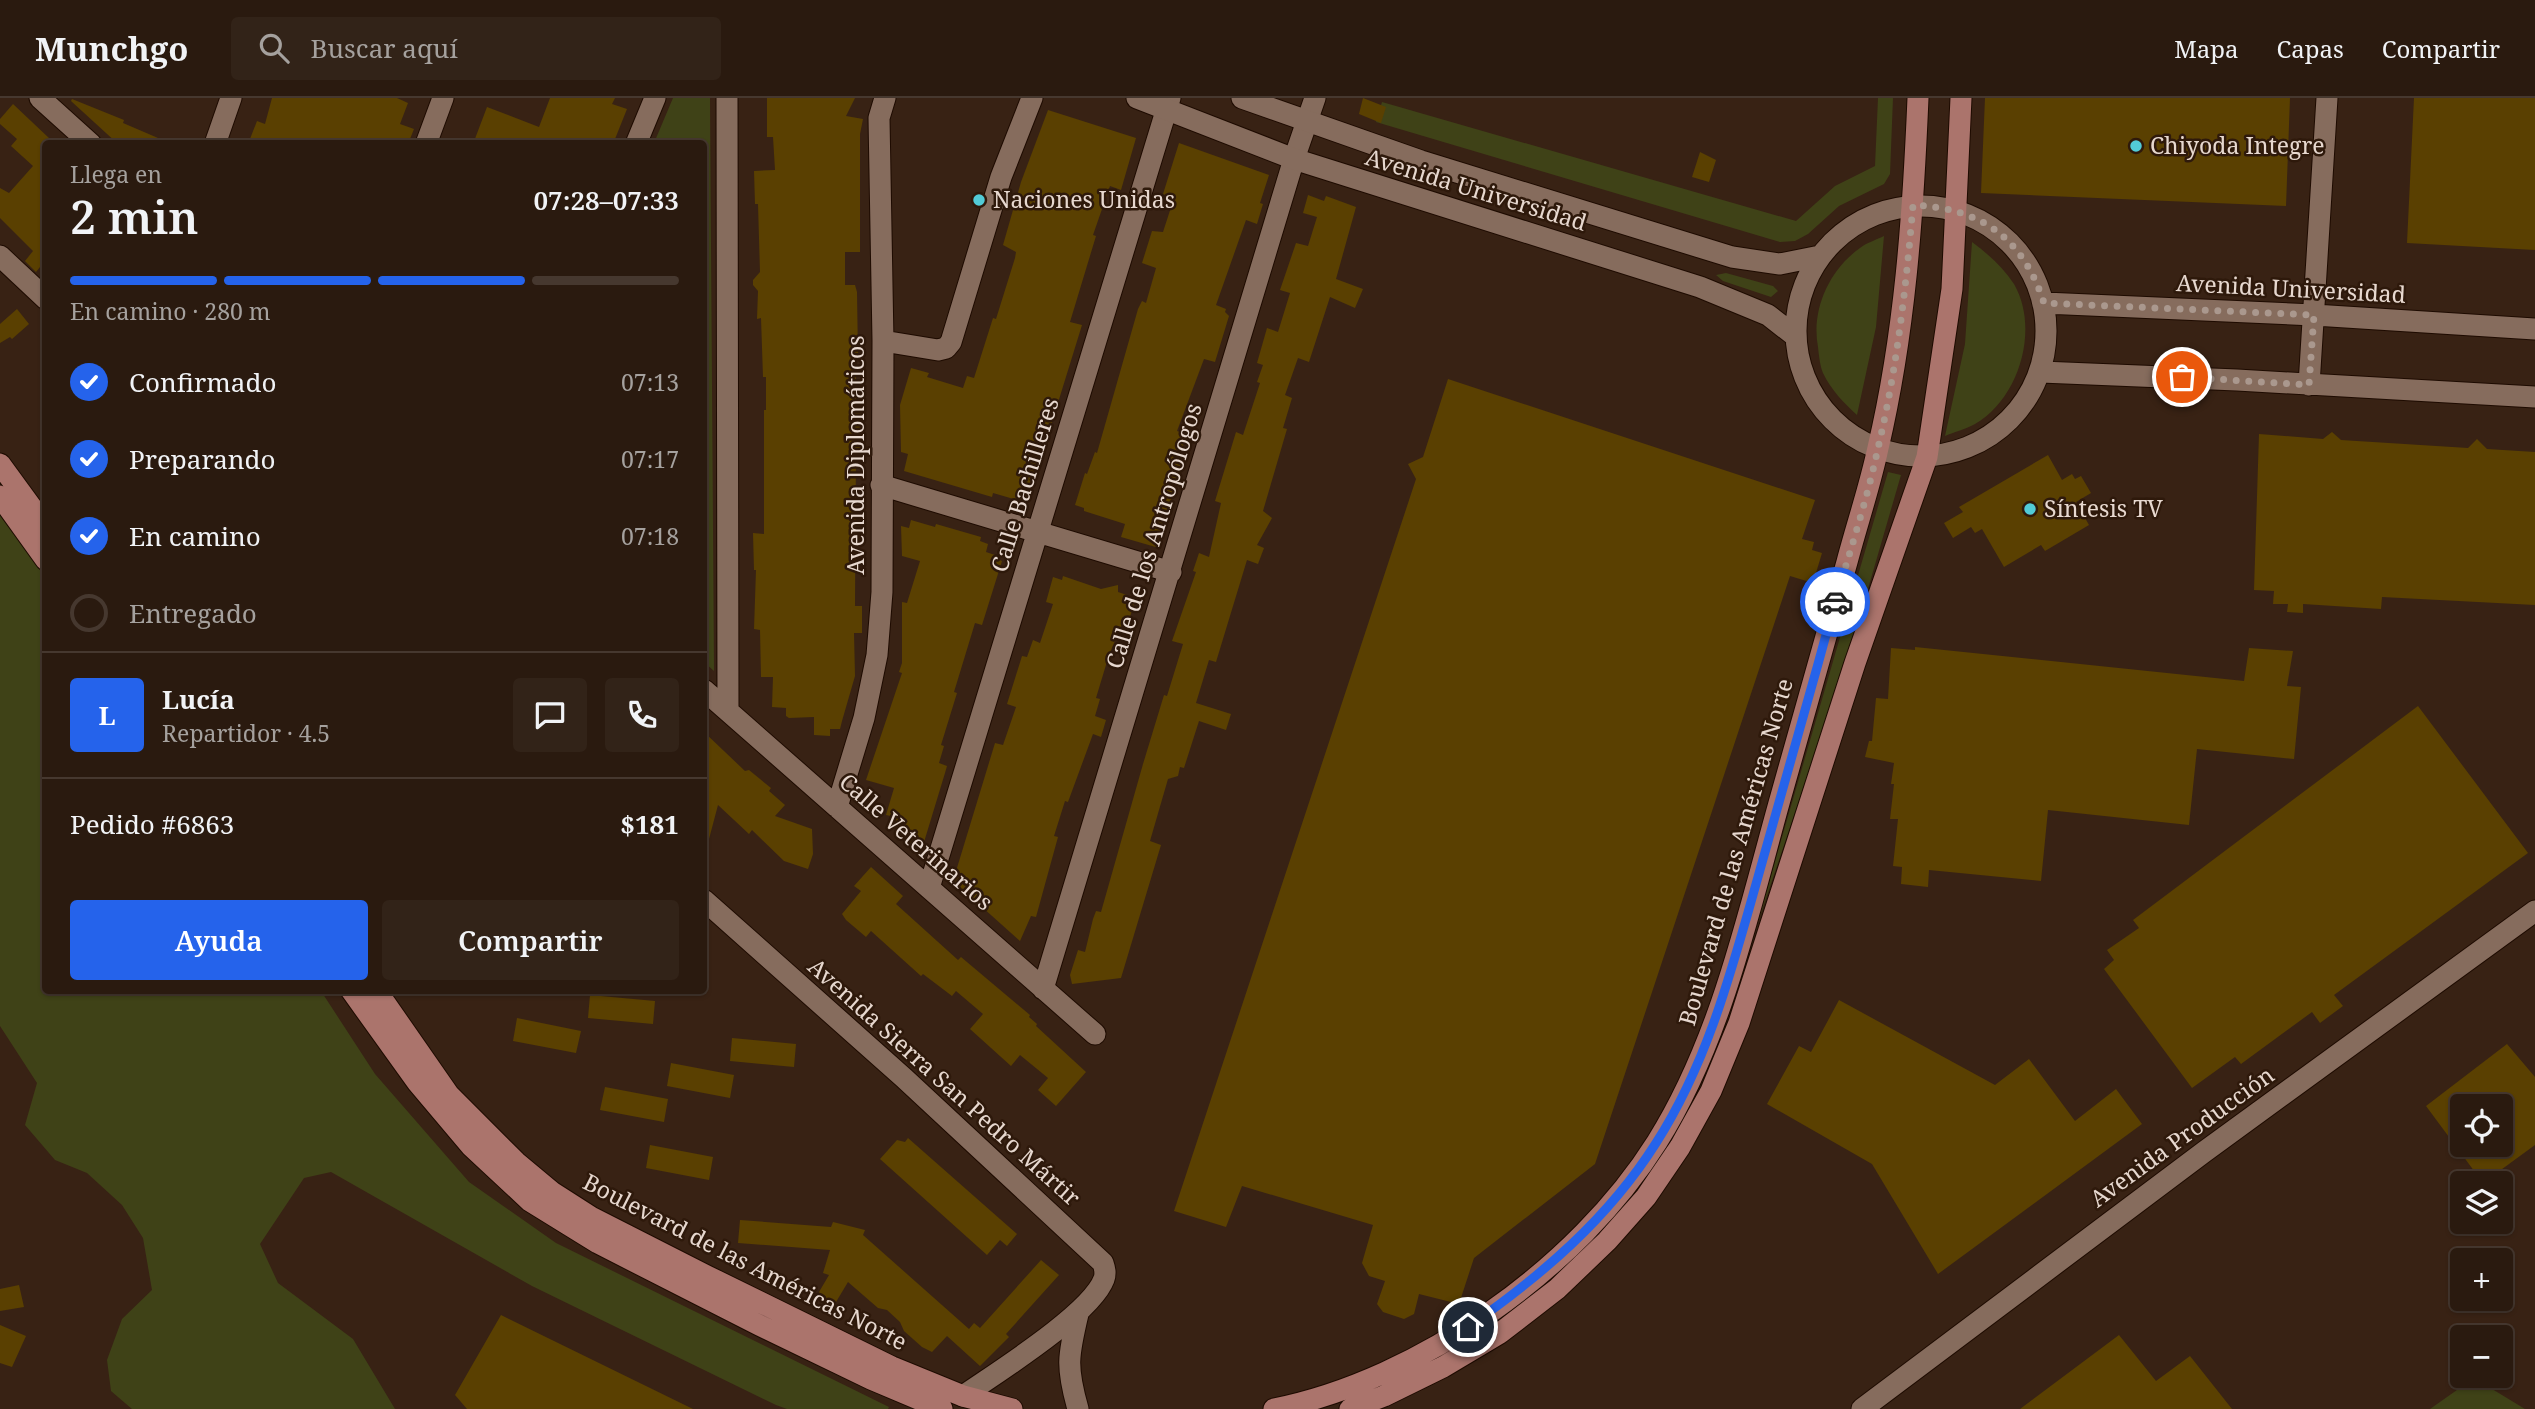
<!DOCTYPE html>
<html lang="es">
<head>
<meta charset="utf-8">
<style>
  body { margin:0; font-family:"Noto Serif",serif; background:#322318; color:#f1f3f6; height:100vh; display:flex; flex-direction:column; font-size:26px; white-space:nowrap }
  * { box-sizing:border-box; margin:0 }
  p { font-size:23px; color:#a5a19e }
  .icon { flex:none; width:38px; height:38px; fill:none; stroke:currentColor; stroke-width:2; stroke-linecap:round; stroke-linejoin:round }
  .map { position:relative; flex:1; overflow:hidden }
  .panel { position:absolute; left:42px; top:42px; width:665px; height:854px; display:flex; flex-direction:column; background:#2a1a0f; border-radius:7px; box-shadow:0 2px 5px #0004,0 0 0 2px #46382f }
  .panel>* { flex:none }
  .controls { position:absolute; left:2450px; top:996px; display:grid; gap:14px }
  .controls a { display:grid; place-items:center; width:63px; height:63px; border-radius:7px; background:#2a1a0f; box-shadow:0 2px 5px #0004,0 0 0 2px #46382f; font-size:35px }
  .pin { position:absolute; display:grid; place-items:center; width:60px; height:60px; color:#fff; margin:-30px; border:4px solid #fff; border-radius:50%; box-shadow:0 2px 7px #0007 }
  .courier { position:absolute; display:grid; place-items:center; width:70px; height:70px; margin:-35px; border:5px solid #2563eb; border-radius:50%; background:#fff; color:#222; box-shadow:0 2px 9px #0007 }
  .summary em { font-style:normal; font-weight:600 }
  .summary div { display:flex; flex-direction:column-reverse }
  .summary { display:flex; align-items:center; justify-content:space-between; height:119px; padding:0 28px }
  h1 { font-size:46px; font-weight:600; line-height:52px }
  .bar { display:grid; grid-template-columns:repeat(4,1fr); gap:10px 7px; align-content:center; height:84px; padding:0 28px }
  .bar i { height:9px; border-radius:5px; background:#46382f }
  .bar .active { background:#2563eb }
  .bar p { grid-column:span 4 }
  .line { display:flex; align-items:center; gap:18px; padding:0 28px; border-top:2px solid #46382f }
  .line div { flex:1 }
  .round { display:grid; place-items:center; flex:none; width:74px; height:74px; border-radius:7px; background:#322318 }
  ol { padding:0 28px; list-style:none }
  li { display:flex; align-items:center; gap:21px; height:77px }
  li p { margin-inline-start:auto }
  li .icon { padding:7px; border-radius:50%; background:#2563eb; color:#fff; stroke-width:4 }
  li:last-child { color:#a5a19e }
  li i { width:38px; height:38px; border:4px solid #46382f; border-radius:50% }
  .action { display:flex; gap:14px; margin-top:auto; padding:14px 28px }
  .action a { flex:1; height:80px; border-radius:7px; background:#2563eb; color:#fff; font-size:28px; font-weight:600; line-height:80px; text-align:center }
  .action a+a { background:#322318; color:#f1f3f6 }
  header { display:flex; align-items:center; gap:42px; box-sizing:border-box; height:98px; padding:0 35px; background:#2a1a0f; border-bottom:2px solid #46382f }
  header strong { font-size:33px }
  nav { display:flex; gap:38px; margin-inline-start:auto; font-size:24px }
  .search { width:490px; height:63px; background:#322318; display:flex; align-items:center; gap:18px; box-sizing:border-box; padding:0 24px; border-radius:7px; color:#a5a19e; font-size:26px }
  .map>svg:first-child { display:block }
  .green { fill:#3f4217 }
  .building { fill:#5a4001; fill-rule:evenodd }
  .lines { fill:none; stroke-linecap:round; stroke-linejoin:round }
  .minor-casing { stroke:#1e0b01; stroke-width:23 }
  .tertiary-casing { stroke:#1e0b01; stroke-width:23 }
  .primary-casing { stroke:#1e0b01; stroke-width:23 }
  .minor { stroke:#866c5d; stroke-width:21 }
  .tertiary { stroke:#866c5d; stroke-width:21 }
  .primary { stroke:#ab746c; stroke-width:21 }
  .done { stroke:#aa988e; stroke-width:7; stroke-dasharray:0 12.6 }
  .route { stroke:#2563eb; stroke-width:9 }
  .poi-dot { fill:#52cbd7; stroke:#2e190b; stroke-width:2.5 }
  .labels { text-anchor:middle; stroke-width:5; stroke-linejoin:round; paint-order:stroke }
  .poi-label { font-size:23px; fill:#e7d8cf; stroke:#2e190b; text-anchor:start }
  .street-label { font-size:23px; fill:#e7d8cf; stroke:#2e190b }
</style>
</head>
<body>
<header>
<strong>Munchgo</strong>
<div class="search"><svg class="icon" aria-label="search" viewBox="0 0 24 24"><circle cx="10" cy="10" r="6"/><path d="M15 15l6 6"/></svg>Buscar aquí</div>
<nav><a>Mapa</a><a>Capas</a><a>Compartir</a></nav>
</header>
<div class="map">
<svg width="2535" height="1311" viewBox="0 0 2535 1311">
  <rect width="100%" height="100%" fill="#382214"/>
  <path class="green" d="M673,0H710L714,573L704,564V46L654,45Z
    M1878,0H1893L1890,76L1884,86L1839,108L1808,136L1795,143L1780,144L1376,24L1382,4L1796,123L1835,88L1875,68Z
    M1884,138L1876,229L1857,317C1844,305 1831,292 1823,275C1820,268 1819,258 1818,249C1811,212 1829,172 1860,150C1866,145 1876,142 1884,138Z
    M1972,144C1988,156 2003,169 2014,186C2040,231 2019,301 1975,326C1966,331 1954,334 1945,338L1965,246Z
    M1726,175L1773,188L1778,193L1771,199L1723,183L1716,177Z
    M1888,374L1901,377L1852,546L1753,839Z
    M0,414L45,479L46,892L321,893L375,976L469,1084L556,1145L889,1309L888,1311H787L776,1307L532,1188L331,1074L304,1080L260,1146L278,1185L353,1241L395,1311H132L111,1293L107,1262L122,1221L152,1192L143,1140L122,1107L87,1075L55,1062L25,1027L37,985L0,928Z
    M2474,1280L2525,1311H2430Z"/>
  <path class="building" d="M272,0H397L408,5L400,26L414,31L408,46H248L257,23L265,26Z
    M550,0H615L612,6L627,11L613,46H473L487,9L539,29Z
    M767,0H855L846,18L863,21L860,36V154H845V187H855L857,194L858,258H855L857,314H861L862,353H856L855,508H862V535H854L855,578L842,623L840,631H830V638L814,637V619L789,620L786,618V610L772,609L773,579H761L760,532L754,531L756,472H754L753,435L764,436V312H766V279H763L761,220L757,221L758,193L753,187V182L760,174L758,106H755L754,73L775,72L773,39H767Z
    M1363,0L1386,9L1381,25L1359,16Z
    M1985,0H2290L2286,108L1981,95Z
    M2414,0H2535V152L2407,145Z
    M72,1L124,22L123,25L172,46H118L71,3Z
    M13,6L50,41L46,46V166L44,164L36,174L25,163L33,153L0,120V90L9,95L33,68L11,48L17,41L0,26V21Z
    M1048,12L1136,40L1121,92L1110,88L1093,137L1096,138L1070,224L1082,227L1027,405L993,395L992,399L904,373L908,356L901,354L900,307L911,270L929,275L927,279L963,290L967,278L974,280L993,220L996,221L1015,160L1016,154L1003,147L1021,84Z
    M1179,45L1269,77L1260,105L1263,106L1257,126L1246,122L1216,207L1226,211L1225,214L1229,218L1215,264L1204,261L1177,333L1187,336L1183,348L1189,350L1171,402H1173L1159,450L1121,439L1125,426L1084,413V410L1075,407L1085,375L1087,376L1095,354L1097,355L1138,211L1142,203L1146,205L1156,170L1142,165L1152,133L1163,134L1174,100L1163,96Z
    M1700,54L1716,62L1709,84L1692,79Z
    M1308,97L1324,103L1326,98L1356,109L1336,181L1363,191L1355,210L1330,199L1309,264L1298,260L1285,297L1292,300L1283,330L1287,331L1263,413L1272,420L1257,447L1264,450L1258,466L1247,462L1216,564L1209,562L1196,605L1231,616L1226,632L1199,623L1184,670L1180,669L1178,678L1168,681L1150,743L1161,747L1121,880L1072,886L1070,877L1078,852L1085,854L1093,821L1096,813L1101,814L1143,666L1164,597L1167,598L1183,546L1172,543L1196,474L1193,473L1199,455L1209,459L1221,405L1215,403L1236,334L1243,337L1260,285L1257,284L1263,267L1257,265L1267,230L1278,234L1290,195L1280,192L1296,145L1308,148L1317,119L1303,115Z
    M17,211L29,226L12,241L10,239L0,245V226Z
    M1448,281L1815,402L1802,441L1814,444L1812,452L1822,455L1813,485L1790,478L1595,1066L1474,1160L1459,1206L1419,1196L1414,1216L1404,1221L1383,1214L1377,1206L1385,1183L1369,1178L1362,1165L1373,1127L1242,1088L1226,1129L1174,1113L1416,381L1408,366L1423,359Z
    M2332,334L2341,342L2468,350L2477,341L2487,351L2535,354V507L2382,499L2381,511L2303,506V515L2287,514L2288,506H2273L2274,493L2254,492L2259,336L2323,341Z
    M2048,357L2062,382L2072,376L2075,381L2081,378L2091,395L2076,404L2089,427L2045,453L2041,447L2004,469L1982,431L1975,435L1971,429L1953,440L1944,425L1963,414L1959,409Z
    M911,422L935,429L936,426L981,439L980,443L988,446L986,454L995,457L994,460L1002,463L982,527L975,525L954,594L957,595L941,647L944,648L939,665L947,668L945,675L921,754L900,736L903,726L894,723L895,719L886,717L894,690L866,682L902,575L899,574L902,565V504L907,505L920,463L902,458L901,428L909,430Z
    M1063,478L1101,491L1118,487V494L1127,497L1126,501L1135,503L1129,522L1124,521L1109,557L1096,600L1100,601L1095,618L1106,622L1101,639L1093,636L1068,704L1065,703L1054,738L1058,739L1036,819L1031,818L1020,843L953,783L995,645L1003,647L1016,609L1007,606L1022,558L1027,559L1033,542L1040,545L1053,506L1046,504L1053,479L1062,482Z
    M1915,549L2244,583L2249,550L2293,553L2287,588L2301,589L2294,661L2197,651L2189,727L2048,712L2041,783L1929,772L1928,789L1901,786L1902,769L1893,768L1898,721H1890L1894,686H1891L1894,665L1865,659L1869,643H1872L1876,600L1888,601L1891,550L1915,552Z
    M2418,608L2528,755L2334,897L2343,908L2320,925L2312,914L2241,966L2235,959L2192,990L2104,871L2114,862L2107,852L2139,830L2133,822Z
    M704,634L745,673L749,672L771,690L769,693L785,707L775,718L812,731L813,756L808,771L784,763L752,732L749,736L718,707L709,741L704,740Z
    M871,769L903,798L896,806L958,862L961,859L1030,917L1029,919L1037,926L1036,928L1086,974L1056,1008L1038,992L1048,980L1020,957L1011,968L970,931L983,916L956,893L952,898L923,876L921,878L871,833L866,839L846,822L842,816L861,793L854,788Z
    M590,897L655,903L653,926L588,920Z
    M1839,902L1995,987L2029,961L2075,1023L2116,991L2142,1026L1938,1176L1872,1066L1767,1006L1799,948L1811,954Z
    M517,920L581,933L576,955L513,943Z
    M732,940L796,946L794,969L730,963Z
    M2507,946L2535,979V1047L2483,1085L2426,1008ZM2462,1008H2501V1046H2462Z
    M671,965L734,977L730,1000L667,988Z
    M605,989L668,1001L664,1024L600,1012Z
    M908,1040L1017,1136L1007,1148L1000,1142L987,1157L880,1061L897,1042L905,1044Z
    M650,1047L713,1059L709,1082L646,1070Z
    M740,1122L831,1129L833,1124L865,1132L863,1137L969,1231L974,1225L980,1230L1041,1162L1059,1177L1006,1236L1009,1239L980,1268L947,1238L932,1254L922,1249L904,1233L900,1224L887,1212L878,1210L848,1184L836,1204L828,1205L820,1201L819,1194L829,1177L823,1175L830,1152L738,1145Z
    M19,1187L24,1209L0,1213V1191Z
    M501,1217L693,1311H467L455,1297Z
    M0,1227L26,1238L12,1269L0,1265Z
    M2119,1237L2156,1283L2190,1258L2232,1311H2020Z"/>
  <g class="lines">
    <defs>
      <path id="minor" d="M40,0L91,46
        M727,0L728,613
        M215,46L231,0
        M426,46L443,0
        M636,46L655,0
        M0,158L46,201
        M883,243L938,252L946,250L951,244L1001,79L1032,0
        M881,387L1171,474
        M704,592L1095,936
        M837,709L864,620L877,557L882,494L883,243L879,20L885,0
        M929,790L1170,0
        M704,802L904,980L1103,1165C1105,1171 1106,1175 1104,1181C1091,1216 996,1275 963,1298
        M1043,891L1294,61L1315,0
        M1078,1216C1068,1258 1066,1269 1078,1311
        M1862,1311L2204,1054L2535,813"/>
      <path id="tertiary" d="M1137,0L1294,61L1700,189L1768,217L1795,238
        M1242,0L1421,63L1732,159L1780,166L1820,158
        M1796 233a125 125 0 1 1 250 0a125 125 0 1 1-250 0Z
        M2044,205L2314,217L2535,231
        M2041,274L2237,282L2535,299
        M2309,287L2327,0"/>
      <path id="primary" d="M0,366L46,429
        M0,398L46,462
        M351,892L417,984L471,1048L530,1103L598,1145L759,1227L871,1281L942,1311
        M376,892L449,997L516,1064L552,1094L591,1119L707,1178L892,1269L963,1298L1012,1311
        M1274,1311C1420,1282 1578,1170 1657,1044C1722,940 1748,815 1781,698C1803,620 1825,542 1847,464C1857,426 1870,388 1878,350C1905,235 1913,118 1918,0
        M1350,1311L1384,1298L1443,1269L1500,1235L1557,1191L1607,1143L1646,1099L1680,1049L1711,993L1739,925L1855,565L1927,359L1952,191L1961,0"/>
    </defs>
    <use href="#minor" class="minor-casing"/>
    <use href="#tertiary" class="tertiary-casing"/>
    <use href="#primary" class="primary-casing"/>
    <use href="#minor" class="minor"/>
    <use href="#tertiary" class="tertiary"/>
    <use href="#primary" class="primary"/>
  </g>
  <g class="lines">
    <path class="done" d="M1835,504C1850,453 1867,402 1878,350C1897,270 1906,189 1913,107C1981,110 2023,140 2044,205L2314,217L2309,287L2182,279"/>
    <path class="route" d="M1468,1229C1541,1178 1608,1121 1656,1045C1708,964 1732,871 1758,779C1784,688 1810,596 1835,504"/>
  </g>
  <g class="poi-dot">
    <circle cx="2136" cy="48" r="7"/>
    <circle cx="979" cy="102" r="7"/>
    <circle cx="2030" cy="411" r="7"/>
  </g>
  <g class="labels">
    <g class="poi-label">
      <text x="2150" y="56">Chiyoda Integre</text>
      <text x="993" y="110">Naciones Unidas</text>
      <text x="2044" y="419">Síntesis TV</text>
    </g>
    <g class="street-label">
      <text transform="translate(1476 92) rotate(17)" y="8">Avenida Universidad</text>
      <text transform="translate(2291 191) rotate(3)" y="8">Avenida Universidad</text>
      <text transform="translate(856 357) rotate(-90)" y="8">Avenida Diplomáticos</text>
      <text transform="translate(1025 387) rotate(-73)" y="8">Calle Bachilleres</text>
      <text transform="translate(1154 438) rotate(-73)" y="8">Calle de los Antropólogos</text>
      <text transform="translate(916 744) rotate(41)" y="8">Calle Veterinarios</text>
      <text transform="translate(1736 754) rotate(-74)" y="8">Boulevard de las Américas Norte</text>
      <text transform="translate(944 984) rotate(42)" y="8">Avenida Sierra San Pedro Mártir</text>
      <text transform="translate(2182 1039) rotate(-36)" y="8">Avenida Producción</text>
      <text transform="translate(745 1164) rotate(27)" y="8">Boulevard de las Américas Norte</text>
    </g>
  </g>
</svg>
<div class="controls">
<a><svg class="icon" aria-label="locate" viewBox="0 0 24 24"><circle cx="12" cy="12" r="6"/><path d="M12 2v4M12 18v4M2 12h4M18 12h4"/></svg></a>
<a><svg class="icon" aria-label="layers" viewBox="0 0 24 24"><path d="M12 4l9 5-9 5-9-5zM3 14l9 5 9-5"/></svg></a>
<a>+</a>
<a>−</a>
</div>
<div class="pin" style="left:2182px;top:279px;background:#ea580c"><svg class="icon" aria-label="bag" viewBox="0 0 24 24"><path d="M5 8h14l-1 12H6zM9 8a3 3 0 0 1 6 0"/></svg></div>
<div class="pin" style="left:1468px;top:1229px;background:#1f2937"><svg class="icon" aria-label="home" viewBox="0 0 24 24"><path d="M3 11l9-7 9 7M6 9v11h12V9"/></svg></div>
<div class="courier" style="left:1835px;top:504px"><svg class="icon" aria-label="car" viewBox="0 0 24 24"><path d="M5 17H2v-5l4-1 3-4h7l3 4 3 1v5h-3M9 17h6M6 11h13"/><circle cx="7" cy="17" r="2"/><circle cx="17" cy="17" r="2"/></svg></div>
<section class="panel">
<div class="summary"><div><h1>2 min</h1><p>Llega en</p></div><em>07:28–07:33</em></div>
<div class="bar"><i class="active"></i><i class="active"></i><i class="active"></i><i></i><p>En camino · 280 m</p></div>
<ol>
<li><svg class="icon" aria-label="check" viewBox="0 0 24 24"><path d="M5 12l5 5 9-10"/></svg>Confirmado<p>07:13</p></li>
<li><svg class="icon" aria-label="check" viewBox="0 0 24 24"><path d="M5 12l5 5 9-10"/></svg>Preparando<p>07:17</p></li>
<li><svg class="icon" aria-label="check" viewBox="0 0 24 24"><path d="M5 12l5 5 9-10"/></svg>En camino<p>07:18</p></li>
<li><i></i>Entregado</li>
</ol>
<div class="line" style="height:126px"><b class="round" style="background:#2563eb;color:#fff">L</b><div><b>Lucía</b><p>Repartidor · 4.5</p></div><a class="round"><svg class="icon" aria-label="chat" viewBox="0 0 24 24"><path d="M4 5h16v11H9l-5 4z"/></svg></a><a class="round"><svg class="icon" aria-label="phone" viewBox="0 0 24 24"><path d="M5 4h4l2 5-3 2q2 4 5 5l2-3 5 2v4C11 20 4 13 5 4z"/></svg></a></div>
<div class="line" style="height:91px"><div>Pedido #6863</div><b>$181</b></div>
<div class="action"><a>Ayuda</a><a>Compartir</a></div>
</section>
</div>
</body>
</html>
